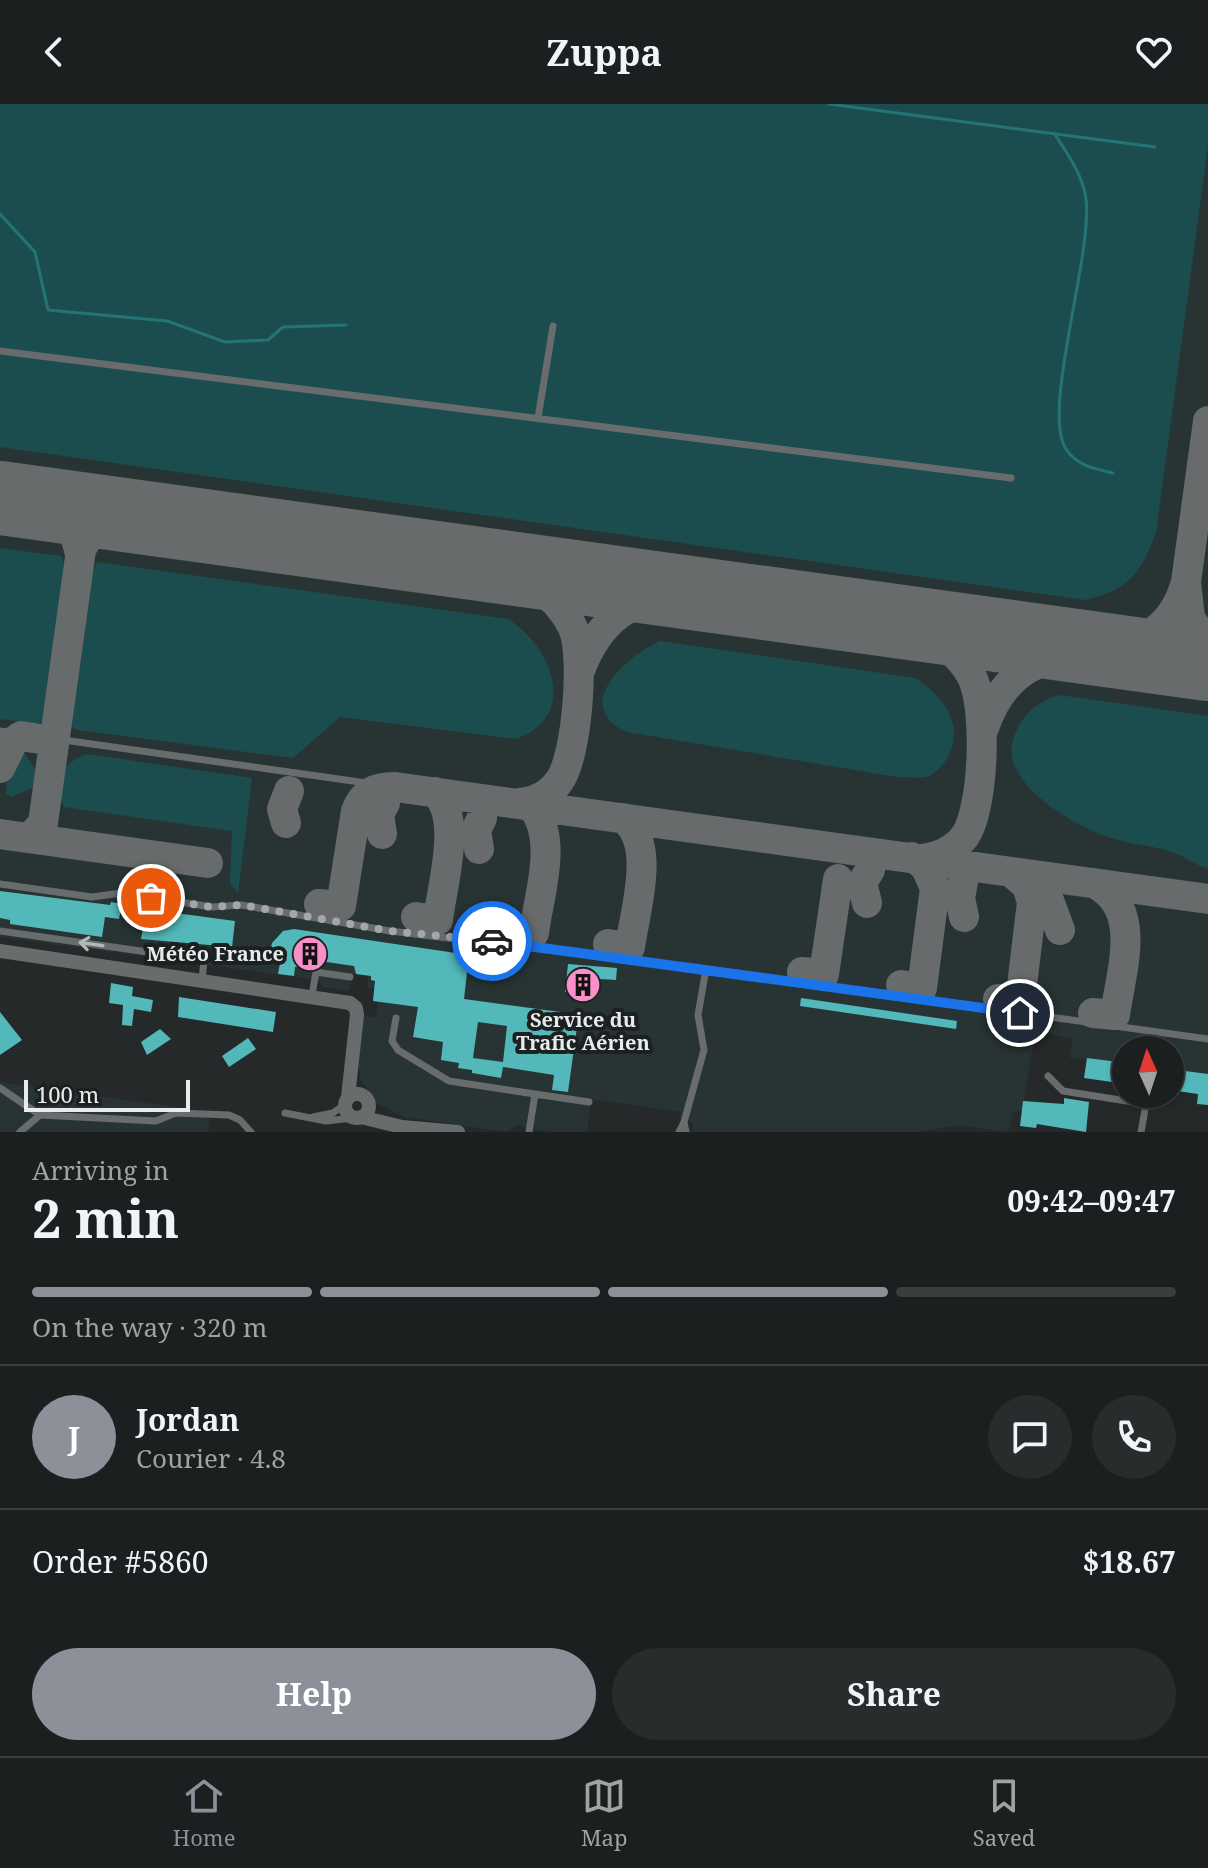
<!DOCTYPE html>
<html lang="en">
<head>
<meta charset="utf-8">
<style>
  body { margin:0; font-family:"Noto Serif",serif; background:#292c2c; color:#f1f3f6; height:100vh; display:flex; flex-direction:column; font-size:30px; white-space:nowrap }
  * { box-sizing:border-box; margin:0 }
  p { font-size:26px; color:#a0a2a4 }
  .icon { flex:none; width:44px; height:44px; fill:none; stroke:currentColor; stroke-width:2; stroke-linecap:round; stroke-linejoin:round }
  .map { position:relative; height:1028px; overflow:hidden }
  .side { display:flex; flex-direction:column; background:#1c1f1f; flex:1 }
  .side>* { flex:none }
  .needle { width:52px; rotate:357deg }
  .controls { position:absolute; left:1112px; top:932px; display:grid; gap:16px }
  .controls a { display:grid; place-items:center; width:72px; height:72px; border-radius:50%; background:#1c1f1f; box-shadow:0 2px 6px #0004,0 0 0 2px #3a3d3d; font-size:40px }
  .scale { position:absolute; left:24px; bottom:20px; width:166px; box-sizing:border-box; padding-left:8px; border:4px solid #e8ebeb; border-top:0; font-size:22px; line-height:28px; white-space:nowrap; color:#e8ebeb; -webkit-text-stroke:6px #1c2020; paint-order:stroke }
  .pin { position:absolute; display:grid; place-items:center; width:68px; height:68px; color:#fff; margin:-34px; border:4px solid #fff; border-radius:50%; box-shadow:0 2px 8px #0007 }
  .courier { position:absolute; display:grid; place-items:center; width:80px; height:80px; margin:-40px; border:6px solid #1a73e8; border-radius:50%; background:#fff; color:#222; box-shadow:0 2px 10px #0007 }
  .overview em { font-style:normal; font-weight:700 }
  .overview div { display:flex; flex-direction:column-reverse }
  .overview { display:flex; align-items:center; justify-content:space-between; height:136px; padding:0 32px }
  h1 { font-size:52px; font-weight:700; line-height:60px }
  .bar { display:grid; grid-template-columns:repeat(4,1fr); gap:12px 8px; align-content:center; height:96px; padding:0 32px }
  .bar i { height:10px; border-radius:6px; background:#3a3d3d }
  .bar .selected { background:#8c9099 }
  .bar p { grid-column:span 4 }
  .line { display:flex; align-items:center; gap:20px; padding:0 32px; border-top:2px solid #3a3d3d }
  .line div { flex:1 }
  .round { display:grid; place-items:center; flex:none; width:84px; height:84px; border-radius:42px; background:#292c2c }
  .primary-button { display:flex; gap:16px; margin-top:auto; padding:16px 32px }
  .primary-button a { flex:1; height:92px; border-radius:48px; background:#8c9099; color:#fff; font-size:32px; font-weight:700; line-height:92px; text-align:center }
  .primary-button a+a { background:#292c2c; color:#f1f3f6 }
  header { display:flex; justify-content:space-between; align-items:center; height:104px; padding:0 32px; background:#1c1f1f; font-size:36px; font-weight:700 }
  .menu { display:flex; justify-content:space-around; align-items:center; height:112px; border-top:2px solid #3a3d3d; background:#1c1f1f; font-size:22px; color:#a0a2a4 }
  .menu a { display:grid; justify-items:center; gap:4px }
  .menu .selected { color:#8c9099 }
  .map>svg:first-child { display:block }
  .built { fill:#283434 }
  .green { fill:#1c4d4e }
  .lines { fill:none; stroke-linecap:round; stroke-linejoin:round }
  .stream { stroke:#247475; stroke-width:3 }
  .taxiway { stroke:#676b6b; stroke-width:30 }
  .runway { stroke:#676b6b; stroke-width:74 }
  .building { fill:#53b8ba; fill-rule:evenodd }
  .service { stroke:#686c6c; stroke-width:7 }
  .minor { stroke:#686c6c; stroke-width:14 }
  .oneway { stroke:#b5b8b8 }
  .done { stroke:#a4a7a7; stroke-width:8; stroke-dasharray:0 14.4 }
  .route { stroke:#1a73e8; stroke-width:10 }
  .labels { text-anchor:middle; stroke-width:8; stroke-linejoin:round; paint-order:stroke }
  .poi-label { font-size:20px; font-weight:bold; fill:#e8ebeb; stroke:#1c2020; text-anchor:end }
</style>
</head>
<body>
<header><svg class="icon" aria-label="back" viewBox="0 0 24 24"><path d="M15 5l-7 7 7 7"/></svg>Zuppa<svg class="icon" aria-label="heart" viewBox="0 0 24 24"><path d="M12 20l-8-8c-3-5 5-10 8-4 3-6 11-1 8 4z"/></svg></header>
<div class="map">
<svg width="1208" height="1028" viewBox="0 0 1208 1028">
  <rect width="100%" height="100%" fill="#252929"/>
  <path class="built" d="M0,0H1208V973L1170,968V946H1126V962L1070,954L1073,934L1035,928L1022,1007H1014L1008,1028L960,1021L917,1028H693V1018L679,1015L681,1008L591,995L587,1028H549L517,1021L506,1028L405,1013L376,999L361,975L358,962L363,912L376,913L378,898L373,897L374,884L367,883L368,872L353,870L349,887L323,883L318,876L0,833Z
    M0,978L210,1008L208,1028H0Z"/>
  <path class="green" d="M0,0H1208V41L1156,429C1139,471 1131,484 1086,496L0,343Z
    M0,444L61,452L64,459L58,547L49,612L39,620L0,615Z
    M97,458L508,515C553,543 579,613 516,635L340,613L293,654L77,626L69,622L66,611L84,493Z
    M660,537L915,574C943,591 966,622 947,654C944,660 936,669 929,672C920,675 906,673 897,673L627,628C570,603 626,552 660,537Z
    M1059,591L1208,612V765C1194,760 1183,751 1169,747C1149,741 1128,740 1108,733C1073,721 1000,679 1013,636C1020,612 1036,598 1059,591Z
    M23,647L35,665V683L11,693L6,690C6,677 12,653 23,647Z
    M87,650L252,674L238,789L230,779L232,727L64,703C51,677 60,660 87,650Z"/>
  <g class="lines">
    <path class="stream" d="M829,0L1155,43
      M1054,29C1067,49 1083,71 1086,95C1093,151 1041,307 1066,345C1077,362 1095,365 1113,369
      M0,110L35,148L48,206L167,217L225,238L268,236L283,223L346,221"/>
    <path class="taxiway" d="M1208,317L1186,478L1190,514L1208,541
      M37,399C62,409 76,425 80,451
      M493,461C525,472 558,491 573,524C585,552 577,651 560,676C550,691 536,698 519,699
      M912,520C935,533 958,547 971,571C988,601 984,705 965,732C954,747 940,752 923,755
      M580,566C600,515 629,494 684,490
      M984,624C1026,498 1153,594 1186,478
      M0,664L13,638L21,632L46,636L52,645
      M286,719L282,705L289,687
      M0,730L208,759
      M382,730L379,710L385,699
      M30,734L43,719L81,446C93,419 117,413 144,414
      M479,745L476,726L482,714
      M963,778L960,794L964,813
      M1047,791L1060,826
      M867,799L862,779L870,766
      M319,800L341,802L356,707C363,688 376,683 395,683L1208,795
      M416,813L438,816C442,781 463,713 435,688
      M512,827L534,829C539,789 559,735 531,701
      M608,840L630,843C635,806 657,739 623,714
      M802,868L824,870L838,775
      M901,881L922,884L935,784L925,762L912,753
      M998,895L1020,898L1032,798L1027,782L1011,768
      M1093,909L1115,911C1121,866 1144,804 1094,779"/>
    <path class="runway" d="M0,394L1208,560"/>
  </g>
  <path class="building" d="M0,787L110,801L111,798L122,800L119,815L105,813L102,833L10,820V816L0,814Z
    M146,805L235,817L232,843L141,835Z
    M294,825L469,851L464,895L568,909L569,922L577,923L568,988L552,986L554,971L503,963L501,974L472,969V966L458,964L459,959L441,956L443,938L413,933L418,903L373,897L375,877L371,876V872L356,870L354,862L306,855L302,862L295,863L294,872L278,870L280,859L268,857L272,839L283,827ZM478,918L507,922L503,958L473,954Z
    M568,860L617,864L616,876L600,875L598,891L565,888Z
    M111,879L133,883L132,892L153,896L151,908L134,905L132,922L122,921L123,901L109,899Z
    M179,893L276,908L273,928L178,913Z
    M801,894L957,917L956,925L800,902Z
    M0,908L22,936L0,951Z
    M160,925L171,935L147,951L141,938Z
    M248,934L256,945L229,963L222,952Z
    M1087,954L1126,959V980L1084,974Z
    M1170,965L1208,970V1001L1197,1000L1198,990L1170,986Z
    M1064,994L1089,998L1086,1028L1037,1020L1036,1024L1020,1022L1023,997L1064,1000Z"/>
  <g class="lines">
    <path class="service" d="M0,247L1011,374
      M538,314L553,222
      M0,627L395,683
      M0,780L92,793L121,789L212,803L242,801L390,827L706,865L1208,935
      M0,827L204,856L202,876
      M312,891L316,868L350,873
      M396,914L392,937L398,946L449,977L535,990L529,1028
      M1048,972L1063,987L1146,1000L1141,1028
      M0,984L40,1011L156,1017L176,1009L229,1011L240,1016L251,1028
      M535,990L589,998
      M285,1009L326,1017L353,1014
      M313,1013L333,1009L344,1001
      M684,1018L704,946L698,911L706,865
      M20,1028L40,1011
      M679,1028L684,1018L686,1028"/>
    <path class="minor" d="M0,847L350,899L356,904L357,911L348,993
      M345 1002a12 12 0 1 1 24 0a12 12 0 1 1-24 0Z
      M361,1013L402,1023L458,1028"/>
  </g>
  <defs><path id="oneway-shaft" d="M-6 0H5M1.5-3L5.5 0L1.5 3" fill="none" stroke-width="1.6" stroke-linecap="round" stroke-linejoin="round" transform="scale(2)"/></defs>
  <use class="oneway" href="#oneway-shaft" transform="translate(91 840) rotate(-172)"/>
  <g class="lines">
    <path class="done" d="M151,794L212,803L242,801L390,827L492,837"/>
    <path class="route" d="M492,837L1020,909"/>
  </g>
  <defs>
    <symbol id="building-disc" viewBox="-11 -11 22 22"><circle r="9.5" fill="#f98fc9" stroke="#1c2020"/><path d="M-4-6H4V6H1V3H-1V6H-4ZM-2.5-4.3h1.7v1.8h-1.7ZM.8-4.3h1.7v1.8H.8ZM-2.5-1h1.7V.8h-1.7ZM.8-1h1.7V.8H.8Z" fill="#111"/></symbol>
  </defs>
  <g fill-rule="evenodd">
    <use href="#building-disc" x="290" y="830" width="40" height="40"/>
    <use href="#building-disc" x="563" y="861" width="40" height="40"/>
  </g>
  <g class="labels">
    <g class="poi-label">
      <text x="284" y="857">Météo France</text>
      <text x="583" y="923" text-anchor="middle">Service du<tspan x="583" dy="23">Trafic Aérien</tspan></text>
    </g>
  </g>
</svg>
<div class="controls">
<a><svg class="needle" viewBox="-14 -14 28 28"><path d="M0-13l5 13h-10z" fill="#e53935"/><path d="M0 13l5-13h-10z" fill="#a0a2a4"/></svg></a>
</div>
<div class="scale">100 m</div>
<div class="pin" style="left:151px;top:794px;background:#ea580c"><svg class="icon" aria-label="bag" viewBox="0 0 24 24"><path d="M5 8h14l-1 12H6zM9 8a3 3 0 0 1 6 0"/></svg></div>
<div class="pin" style="left:1020px;top:909px;background:#1f2937"><svg class="icon" aria-label="home" viewBox="0 0 24 24"><path d="M3 11l9-7 9 7M6 9v11h12V9"/></svg></div>
<div class="courier" style="left:492px;top:837px"><svg class="icon" aria-label="car" viewBox="0 0 24 24"><path d="M5 17H2v-5l4-1 3-4h7l3 4 3 1v5h-3M9 17h6M6 11h13"/><circle cx="7" cy="17" r="2"/><circle cx="17" cy="17" r="2"/></svg></div>
</div>
<section class="side">
<div class="overview"><div><h1>2 min</h1><p>Arriving in</p></div><em>09:42–09:47</em></div>
<div class="bar"><i class="selected"></i><i class="selected"></i><i class="selected"></i><i></i><p>On the way · 320 m</p></div>
<div class="line" style="height:144px"><b class="round" style="background:#8c9099;color:#fff">J</b><div><b>Jordan</b><p>Courier · 4.8</p></div><a class="round"><svg class="icon" aria-label="chat" viewBox="0 0 24 24"><path d="M4 5h16v11H9l-5 4z"/></svg></a><a class="round"><svg class="icon" aria-label="phone" viewBox="0 0 24 24"><path d="M5 4h4l2 5-3 2q2 4 5 5l2-3 5 2v4C11 20 4 13 5 4z"/></svg></a></div>
<div class="line" style="height:104px"><div>Order #5860</div><b>$18.67</b></div>
<div class="primary-button"><a>Help</a><a>Share</a></div>
</section>
<nav class="menu">
<a class="selected"><svg class="icon" aria-label="home" viewBox="0 0 24 24"><path d="M3 11l9-7 9 7M6 9v11h12V9"/></svg>Home</a>
<a><svg class="icon" aria-label="map" viewBox="0 0 24 24"><path d="M3 6l6-2 6 2 6-2v14l-6 2-6-2-6 2zM9 4v14M15 6v14"/></svg>Map</a>
<a><svg class="icon" aria-label="saved" viewBox="0 0 24 24"><path d="M7 4h10v16l-5-4-5 4z"/></svg>Saved</a>
</nav>
</body>
</html>
